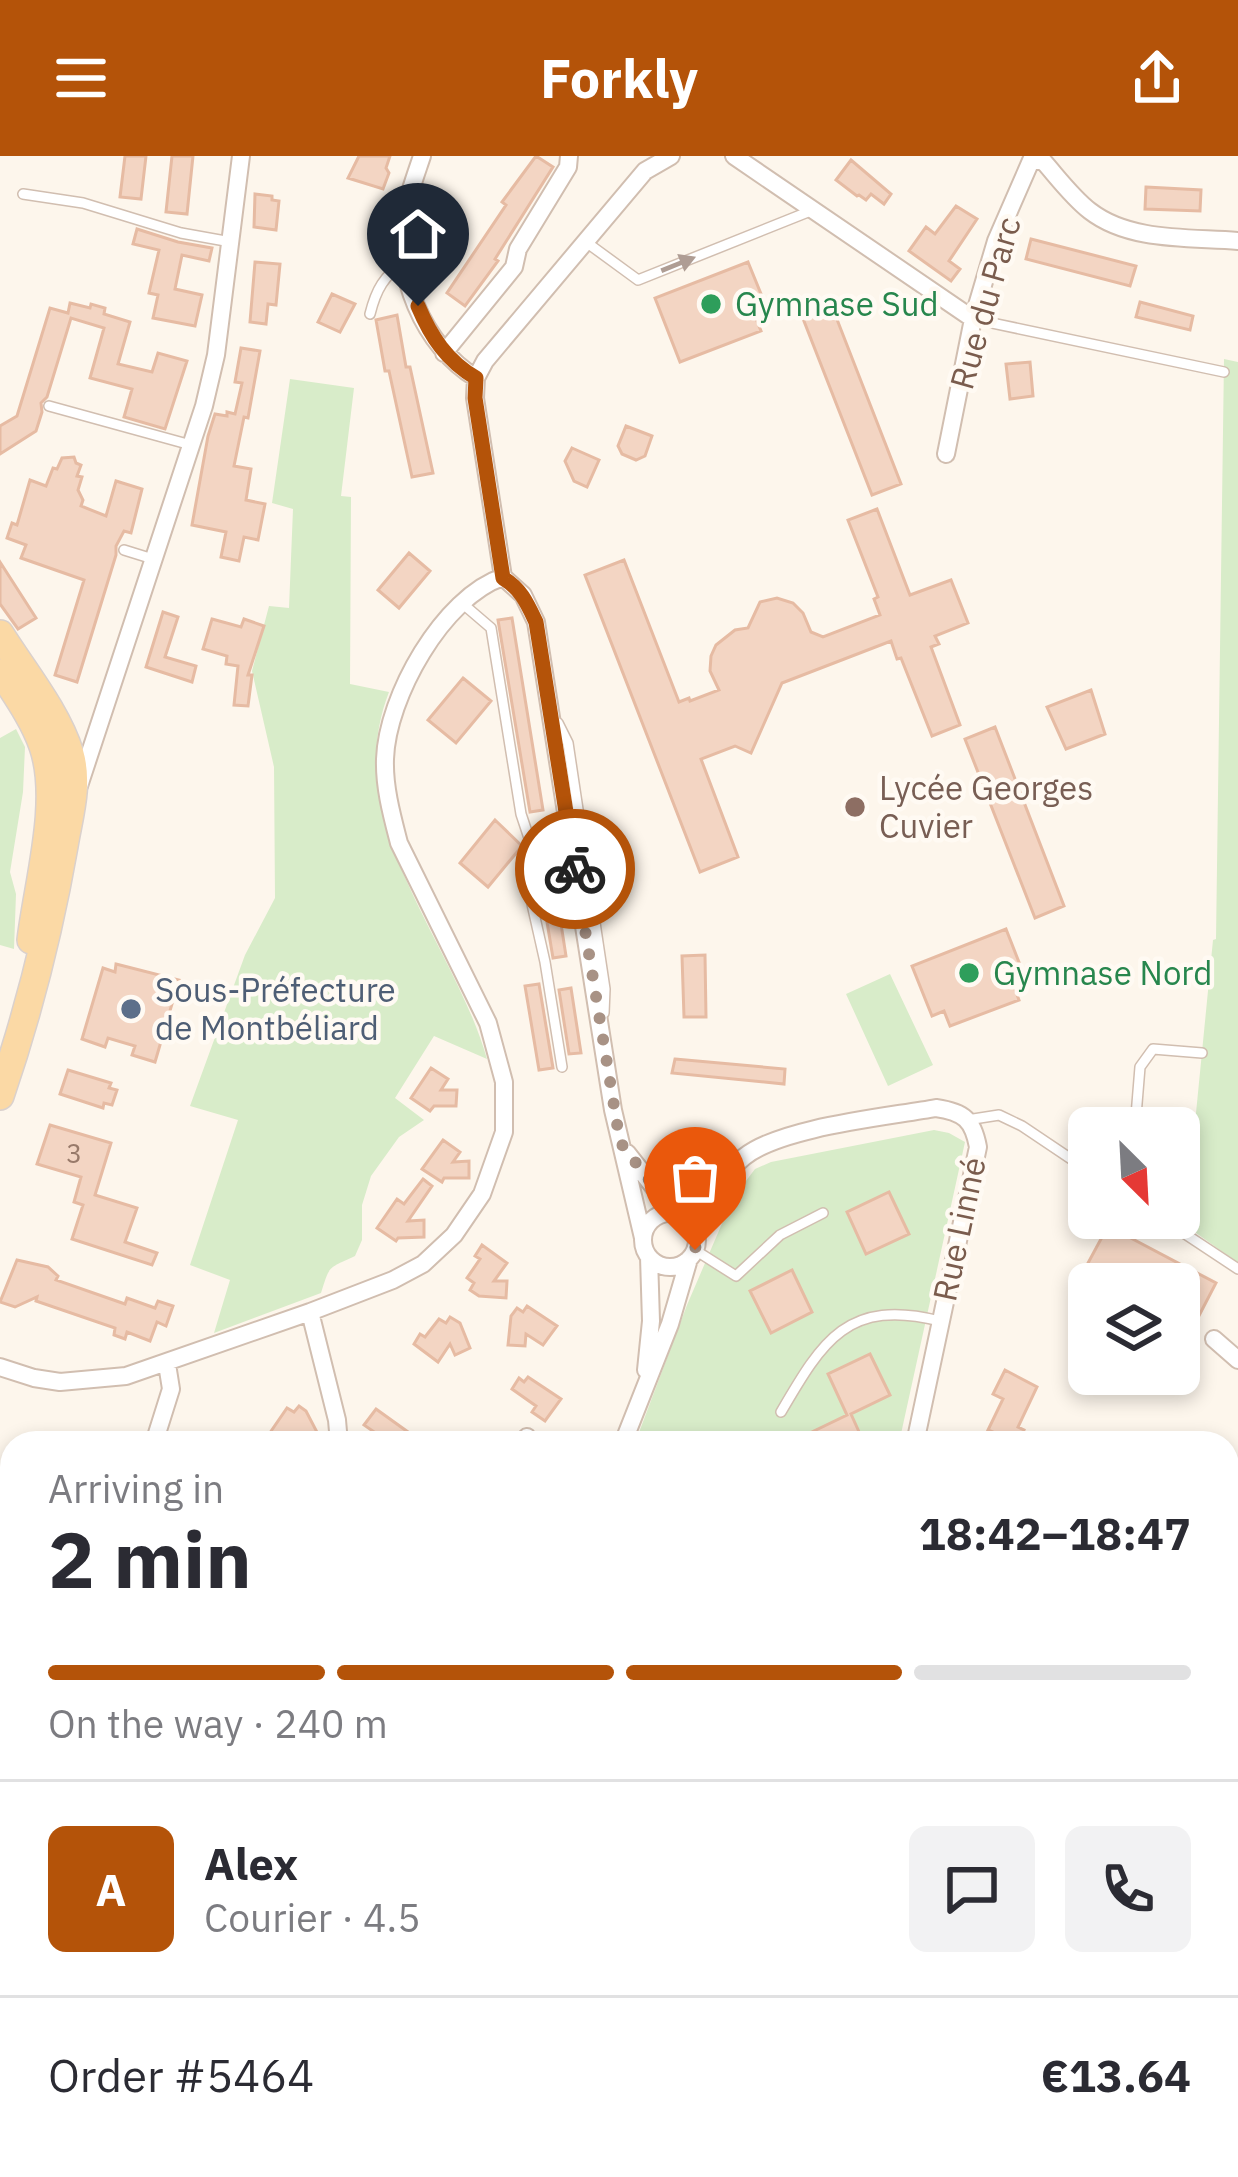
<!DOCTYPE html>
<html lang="en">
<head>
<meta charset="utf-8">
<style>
  body { margin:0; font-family:"IBM Plex Sans",sans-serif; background:#f2f2f3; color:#2b2b33; height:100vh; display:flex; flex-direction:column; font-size:45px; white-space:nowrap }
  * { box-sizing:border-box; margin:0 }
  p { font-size:39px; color:#7c7c81 }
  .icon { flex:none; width:66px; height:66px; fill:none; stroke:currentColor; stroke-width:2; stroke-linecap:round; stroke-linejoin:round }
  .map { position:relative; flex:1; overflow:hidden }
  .side { position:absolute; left:0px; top:1275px; width:1239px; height:747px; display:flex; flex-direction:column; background:#fff; border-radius:36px 36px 0 0; box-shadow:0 6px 18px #0003 }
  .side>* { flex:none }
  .needle { width:78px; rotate:156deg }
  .controls { position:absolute; left:1068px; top:951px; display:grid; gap:24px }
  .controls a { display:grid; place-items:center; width:132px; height:132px; border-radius:18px; background:#fff; box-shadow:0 6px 18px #0003; font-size:60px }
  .pin { position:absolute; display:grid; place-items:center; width:102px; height:102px; color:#fff; margin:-123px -51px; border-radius:50% 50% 50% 0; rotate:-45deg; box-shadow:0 0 12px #0007 }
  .pin .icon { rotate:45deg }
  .courier { position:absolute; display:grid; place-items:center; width:120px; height:120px; margin:-60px; border:9px solid #b45309; border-radius:50%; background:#fff; color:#222; box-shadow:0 3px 15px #0007 }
  .overview em { font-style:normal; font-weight:700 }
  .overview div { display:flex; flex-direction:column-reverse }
  .overview { display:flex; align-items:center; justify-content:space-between; height:204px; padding:0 48px }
  h1 { font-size:78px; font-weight:700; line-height:90px }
  .bar { display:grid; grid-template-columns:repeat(4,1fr); gap:18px 12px; align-content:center; height:144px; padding:0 48px }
  .bar i { height:15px; border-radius:9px; background:#e1e1e2 }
  .bar .current { background:#b45309 }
  .bar p { grid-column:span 4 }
  .line { display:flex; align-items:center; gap:30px; padding:0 48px; border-top:3px solid #e1e1e2 }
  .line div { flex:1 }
  .round { display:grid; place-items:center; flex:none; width:126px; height:126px; border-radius:18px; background:#f2f2f3 }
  header { display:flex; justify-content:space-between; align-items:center; height:156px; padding:0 48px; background:#b45309; color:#fff; font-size:54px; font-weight:700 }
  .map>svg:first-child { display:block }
  .green { fill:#d8ecc9 }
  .building { fill:#f3d5c3; stroke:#e6bba3; stroke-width:3 }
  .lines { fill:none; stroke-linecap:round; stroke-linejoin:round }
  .lane-casing { stroke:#d1beb0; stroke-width:12 }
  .street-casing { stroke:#d1beb0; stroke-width:20 }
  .primary-casing { stroke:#dad1cd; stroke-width:30 }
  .lane { stroke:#fff; stroke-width:9 }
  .street { stroke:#fff; stroke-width:16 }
  .primary { stroke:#fbd9a5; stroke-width:27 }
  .oneway { fill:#af9d94 }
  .done { stroke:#a89285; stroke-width:12; stroke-dasharray:0 21.6 }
  .route { stroke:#b45309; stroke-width:15 }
  .leisure-dot { fill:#2e9e5b; stroke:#fffaf3; stroke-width:4.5 }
  .education-dot { fill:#8d6e63; stroke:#fffaf3; stroke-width:4.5 }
  .service-dot { fill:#5c6f8a; stroke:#fffaf3; stroke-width:4.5 }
  .labels { text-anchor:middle; stroke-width:9; stroke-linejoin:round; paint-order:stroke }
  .number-label { font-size:27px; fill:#987a6a }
  .street-label { font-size:33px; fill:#7a5c4d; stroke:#fffaf3 }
  .leisure-label { font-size:33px; fill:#27864d; stroke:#fffaf3; text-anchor:start }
  .education-label { font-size:33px; fill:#785e54; stroke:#fffaf3; text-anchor:start }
  .service-label { font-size:33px; fill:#4e5e75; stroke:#fffaf3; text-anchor:start }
</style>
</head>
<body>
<header><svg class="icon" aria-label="menu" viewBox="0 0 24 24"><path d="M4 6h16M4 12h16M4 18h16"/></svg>Forkly<svg class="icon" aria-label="share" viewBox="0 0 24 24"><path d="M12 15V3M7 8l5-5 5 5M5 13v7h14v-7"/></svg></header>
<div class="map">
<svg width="1238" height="2021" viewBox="0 0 1238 2021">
  <rect width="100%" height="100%" fill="#fdf6ec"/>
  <path class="green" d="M1224,203L1238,206V1107L1185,1069L1213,784L1216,783Z
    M290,223L354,232L341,340L351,341L350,528L389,536C338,667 453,783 487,903L434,880L395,942L424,964L399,981L371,1020L362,1049V1084L355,1100C327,1113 330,1109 321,1137L214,1177L230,1124L190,1109L238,964L190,950L245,799L275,742L274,611L252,515L269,450L289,452L293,353L272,347Z
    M16,573L25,591L23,636L10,716L16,738L14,793L0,789V582Z
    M890,818L933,909L888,930L846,838Z
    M934,974L949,977L965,986L899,1287H635L687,1149L733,1042L755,1013L771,1006Z
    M448,2010H742L739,2021H453Z"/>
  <path class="building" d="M125,0H146L141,43L120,41Z
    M172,0H193L187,58L166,56Z
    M359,0H390L386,12L389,17L383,33L348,22Z
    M536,0L553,11L495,103L498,105L465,150L447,137L506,49L502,46Z
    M851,4L891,38L884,48L871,38L866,44L859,39L857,40L836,24Z
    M1146,31L1201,34L1200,55L1145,53Z
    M255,38L272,40V44L279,45L276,74L254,71Z
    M956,50L977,63L949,105L960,113L951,125L909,95L926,71L935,78Z
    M137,73L178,86L212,92L209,105L182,99L175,133L202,139L195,170L153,162L158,139L149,137L159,94L133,88Z
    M1031,83L1136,110L1130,130L1026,103Z
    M255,106L280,108L276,149L268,148L266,168L250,166Z
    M748,106L768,155L755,160L761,175L680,206L655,142Z
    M332,138L355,148L340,176L318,166Z
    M1140,146L1193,160L1190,174L1136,161Z
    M70,147L90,152L91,148L105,152L104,158L130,166L118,208L152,216L158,197L187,205L165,273L124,261L132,233L90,222L104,172L71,162L47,241L41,247L42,256L36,275L0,298V270L17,260L50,152L68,157Z
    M831,148L901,328L872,339L802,160Z
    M397,159L406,211H410L433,317L412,321L389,215H385L376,164Z
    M241,192L260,195L248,262L244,261L234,310L251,313L246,344L265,348L258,384L244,381L239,405L221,401L226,376L192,369L208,280L215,258L227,260V256L235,258L242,227L235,226Z
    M1030,206L1033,240L1010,243L1006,208Z
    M626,270L652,280L645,300L636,304L622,298L618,290Z
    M572,292L599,304L587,331L574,325L565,305Z
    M74,301L76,307L81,309L77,320L82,321L78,334L83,344L81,350L106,360L116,325L142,333L131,377L124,375L116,390V399L77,526L55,519L84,424L21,402L26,389L7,382L12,367L17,369L30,324L46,330L53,312L57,313L62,302Z
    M877,353L910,439L951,424L968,467L935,480L939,488L931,491L960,569L932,580L901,502L897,503L891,485L782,527L751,597L735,590L701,603L738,701L700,716L585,419L624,404L679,546L689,542L690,545L719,534L710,515L711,500L716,489L735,474L748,472L760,446L777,442L793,447L803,457L811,476L823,481L880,459L874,443L878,441L848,364Z
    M409,397L430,415L399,452L378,434Z
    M0,406L36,462L18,473L0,448Z
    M163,456L178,461L165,501L196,510L192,526L146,511Z
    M512,462L543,654L530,656L498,464Z
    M212,463L241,471L244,463L264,470L248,519H252L248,550L234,549L238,510L226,508L227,500L203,493Z
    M463,522L491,545L456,587L428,564Z
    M1091,534L1105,578L1066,593L1047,551Z
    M995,571L1064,750L1035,762L965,583Z
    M495,664L522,690L488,731L460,707Z
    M552,710L566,800L553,802L538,712Z
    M1006,773L1026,824L1013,828L1019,844L950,870L944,855L932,860L912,810Z
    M705,799L706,861H684L682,800Z
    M116,808L179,824L155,906L132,899L135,890L108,882L105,891L82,883L103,812L115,816Z
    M539,828L553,912L539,914L525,830Z
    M571,832L581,897L569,898L559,834Z
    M675,903L785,913L784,928L672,917Z
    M431,912L448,923L441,934H457L456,950H434L430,955L411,942Z
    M68,914L111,927L109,932L117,934L112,949L104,947L103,952L60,938Z
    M50,969L111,987L95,1039L137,1052L125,1086L157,1097L152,1109L72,1083L83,1049L74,1046L81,1021L37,1008Z
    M443,984L460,996L453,1006L469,1005V1022H444L442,1026L422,1013Z
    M423,1023L432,1030L408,1065L424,1064V1081L398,1082L396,1085L377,1072L397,1043L404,1048Z
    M889,1036L909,1078L866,1098L847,1056Z
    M1108,1070L1216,1127L1190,1177L1179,1172V1128H1090L1081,1120Z
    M482,1089L507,1107L494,1125H507L506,1142L479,1140L470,1134L474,1127L467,1122L480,1103L475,1100Z
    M17,1104L48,1111L58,1120L56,1124L125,1148L127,1142L155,1152L158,1145L173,1150L166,1170L157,1166L150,1185L127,1176L125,1183L114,1179L115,1172L36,1145L37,1141L15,1151L0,1146Z
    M792,1114L812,1156L771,1177L750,1135Z
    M527,1150L557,1170L543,1189L526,1178L525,1190L508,1189L511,1160L517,1152L523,1156Z
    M450,1161L460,1167L470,1192L455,1199L450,1188L438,1206L414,1188L420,1178L425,1181L439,1163L446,1167Z
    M870,1198L890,1239L851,1258L864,1287H789L847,1259L828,1218Z
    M1005,1214L1037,1231L1018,1271L1024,1274L1018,1287L988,1274L1003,1243L993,1238Z
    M528,1221L561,1243L545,1265L532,1256L536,1250L512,1233L519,1222L524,1226Z
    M299,1250L306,1255L319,1280L305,1287H276L267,1281L287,1252L294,1256Z
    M376,1253L408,1276L401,1287H390L364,1269Z"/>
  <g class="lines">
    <defs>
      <path id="lane" d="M23,38L83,47L181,77L231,86
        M586,86L638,124L813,54
        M370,158C376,134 384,119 405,106
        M973,163L1224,216
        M49,250L191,289
        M124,394L153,403
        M463,448L491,472L521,658L532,691L525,717L545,806L562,911
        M558,567L568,587L605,833L604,857
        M967,964L999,959L1022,970L1089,1015
        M1135,972L1140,911L1153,893L1202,897
        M1161,1062L1238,1113
        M695,1094L736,1120L780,1079L823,1057
        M781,1256C823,1184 848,1142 940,1165
        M1227,1758L1228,1749"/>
      <path id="street" d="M422,0C416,18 409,37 405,55C392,116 424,191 476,222
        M734,0L973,163
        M1033,4L1044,6C1058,22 1073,42 1090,55C1130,86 1190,81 1238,85
        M444,197L514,111L518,93L568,11L569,0
        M946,298L973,163L996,85L1033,0
        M503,421L523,439L536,466L613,954L643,1082
        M503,421L475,242L476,222L485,205L645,15L671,0
        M79,630L204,250L216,199L241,0
        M627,997L675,1058
        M643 1084a27 27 0 1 1 54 0a27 27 0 1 1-54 0Z
        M693,1070C708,1049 723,1018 744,1001C781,971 887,961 936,952C964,956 973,964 978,991L915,1287
        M310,1156L337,1264L339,1287
        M1214,1183L1238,1204
        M0,1211L34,1222L60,1226L126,1220L310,1156L393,1124L423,1108L454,1079L482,1038L504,976V926L488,867L399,687C392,660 384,631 385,603C387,541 443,441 503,421
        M646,1214L651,1165L649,1101
        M154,1287L171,1233L167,1208
        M522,1287L527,1281
        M623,1287L670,1168L689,1103
        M1227,1507L1238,1512
        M0,1569L12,1559
        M1227,1793L1238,1791
        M1227,1843L1238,1869
        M0,1866L12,1868
        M239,2010L243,2021
        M428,2010L434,2021
        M769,2010L802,2021
        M0,2014L11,2021
        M132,2021L146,2010
        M750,2021L753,2010
        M959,2021L963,2010
        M1070,2021L1074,2010
        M1130,2021L1140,2010
        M1232,2021L1238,1977"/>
      <path id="primary" d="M0,478C24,516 57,556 70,598C79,628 69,660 64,690C49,776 28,858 0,940
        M2,517C17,540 34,564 43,590C62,645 38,726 31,784"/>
    </defs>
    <use href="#lane" class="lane-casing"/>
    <use href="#street" class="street-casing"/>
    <use href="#primary" class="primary-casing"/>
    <use href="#lane" class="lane"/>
    <use href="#street" class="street"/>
    <use href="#primary" class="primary"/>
  </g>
  <defs><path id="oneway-solid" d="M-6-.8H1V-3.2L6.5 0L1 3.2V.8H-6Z" transform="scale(3)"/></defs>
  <use class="oneway" href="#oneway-solid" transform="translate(678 108) rotate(-22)"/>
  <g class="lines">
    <path class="done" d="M575,713L620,986L675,1058C692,1063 698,1076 695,1094"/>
    <path class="route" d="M418,150C431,181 447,205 476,222L475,242L503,422C521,433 527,447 536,466L575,713"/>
  </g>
  <g class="leisure-dot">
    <circle cx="711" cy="148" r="12"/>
    <circle cx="969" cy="817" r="12"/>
  </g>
  <circle class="education-dot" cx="855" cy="651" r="12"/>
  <circle class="service-dot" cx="131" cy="853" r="12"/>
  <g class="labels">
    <g class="number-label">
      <text x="74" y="1007">3</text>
    </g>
    <g class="street-label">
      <text transform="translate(985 147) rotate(-74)" y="12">Rue du Parc</text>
      <text transform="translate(959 1073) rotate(-78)" y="12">Rue Linné</text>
    </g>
    <g class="leisure-label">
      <text x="735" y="160">Gymnase Sud</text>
      <text x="993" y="829">Gymnase Nord</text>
    </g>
    <g class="education-label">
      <text x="879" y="644">Lycée Georges<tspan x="879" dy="38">Cuvier</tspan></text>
    </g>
    <g class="service-label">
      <text x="155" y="846">Sous-Préfecture<tspan x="155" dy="38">de Montbéliard</tspan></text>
    </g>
  </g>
</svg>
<div class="controls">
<a><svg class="needle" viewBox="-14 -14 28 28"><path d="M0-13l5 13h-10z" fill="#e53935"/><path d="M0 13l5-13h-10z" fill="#7c7c81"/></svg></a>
<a><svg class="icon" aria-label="layers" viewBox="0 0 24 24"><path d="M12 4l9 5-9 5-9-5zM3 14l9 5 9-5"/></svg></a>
</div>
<div class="pin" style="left:695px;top:1094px;background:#ea580c"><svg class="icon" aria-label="bag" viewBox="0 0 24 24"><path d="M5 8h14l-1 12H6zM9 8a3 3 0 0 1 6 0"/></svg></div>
<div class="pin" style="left:418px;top:150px;background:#1f2937"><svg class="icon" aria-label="home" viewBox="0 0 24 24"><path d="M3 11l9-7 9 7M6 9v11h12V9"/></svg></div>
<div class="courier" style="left:575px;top:713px"><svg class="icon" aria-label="bike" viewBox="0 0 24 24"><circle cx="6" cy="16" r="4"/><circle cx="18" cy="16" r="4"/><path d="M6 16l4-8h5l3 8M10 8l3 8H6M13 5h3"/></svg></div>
<section class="side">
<div class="overview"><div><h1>2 min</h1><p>Arriving in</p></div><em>18:42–18:47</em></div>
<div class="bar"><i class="current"></i><i class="current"></i><i class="current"></i><i></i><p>On the way · 240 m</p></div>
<div class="line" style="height:216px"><b class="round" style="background:#b45309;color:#fff">A</b><div><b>Alex</b><p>Courier · 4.5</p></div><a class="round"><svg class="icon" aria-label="chat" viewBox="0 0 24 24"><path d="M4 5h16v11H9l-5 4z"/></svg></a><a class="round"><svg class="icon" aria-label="phone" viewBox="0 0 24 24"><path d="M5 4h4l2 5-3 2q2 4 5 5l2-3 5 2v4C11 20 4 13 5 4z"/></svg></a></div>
<div class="line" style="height:156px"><div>Order #5464</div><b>€13.64</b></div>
</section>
</div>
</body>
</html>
